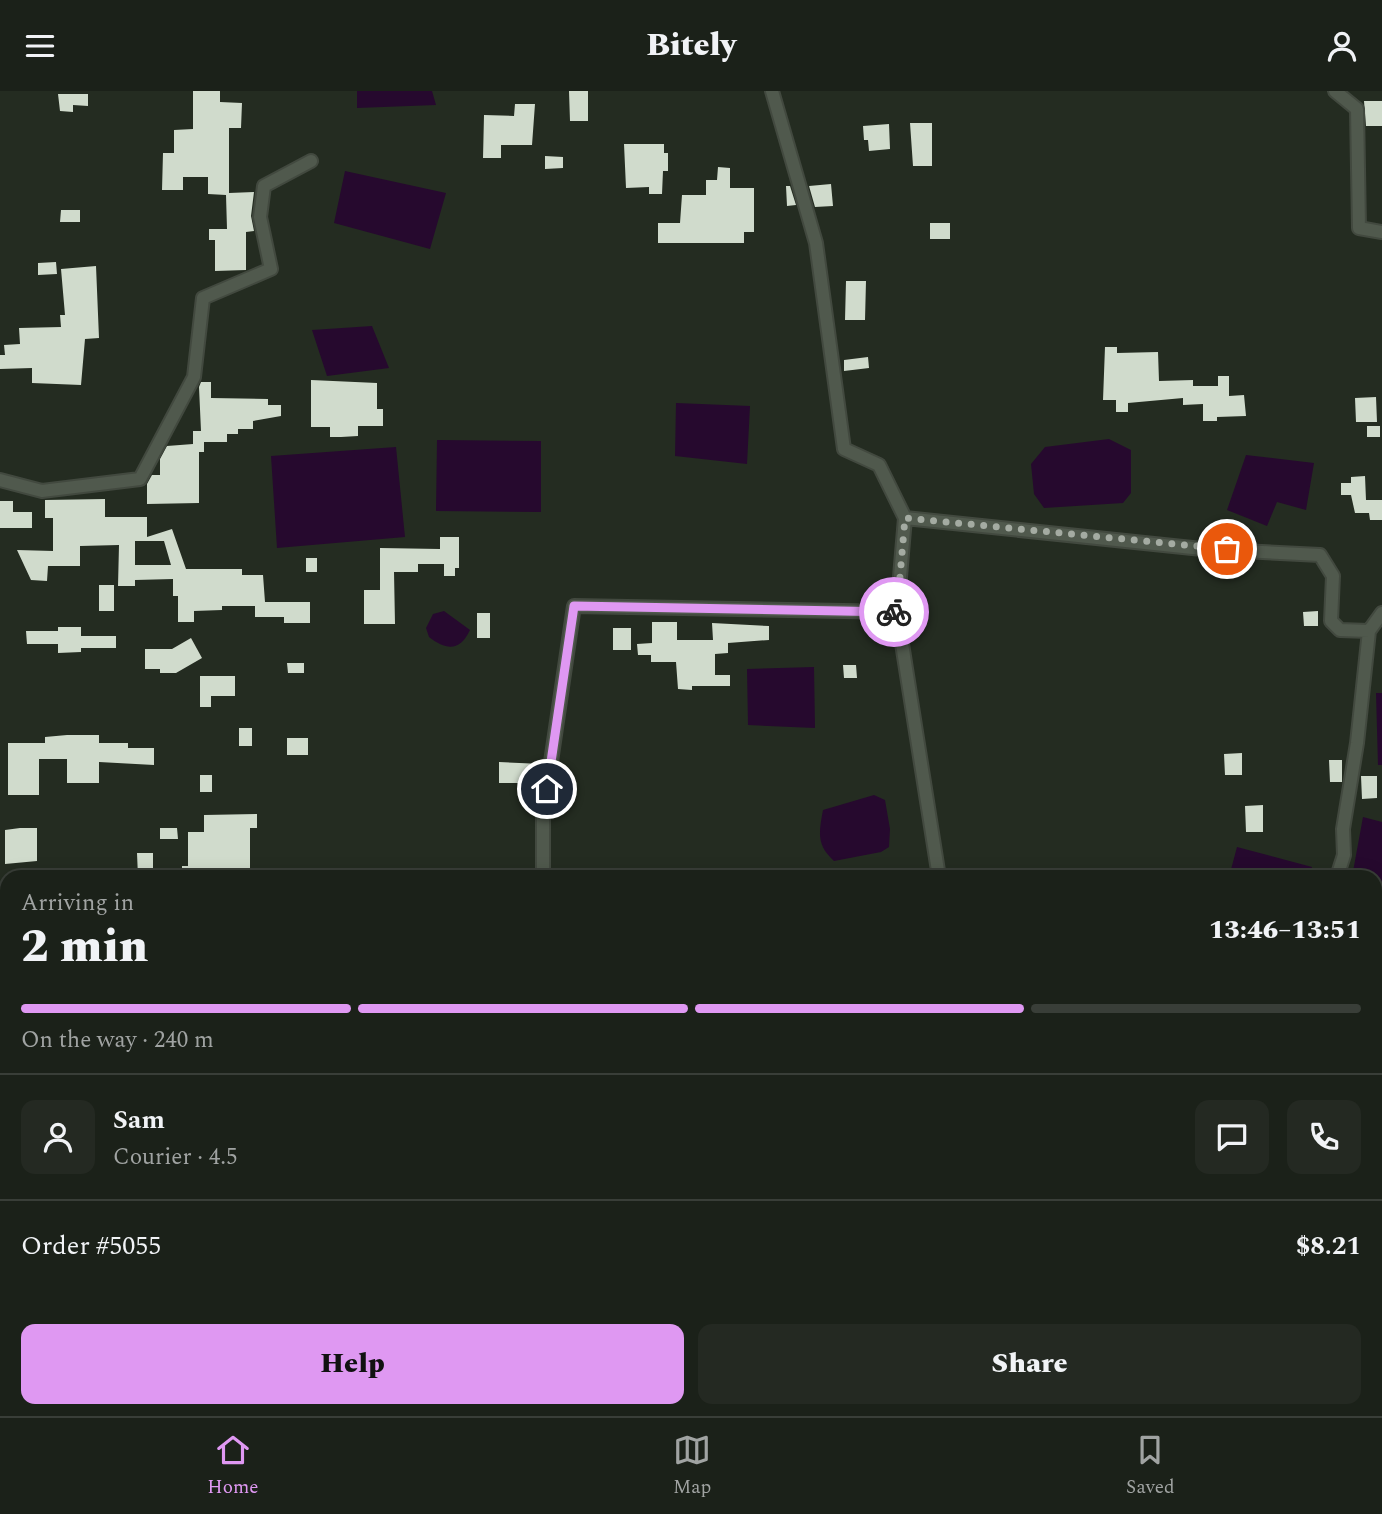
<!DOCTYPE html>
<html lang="en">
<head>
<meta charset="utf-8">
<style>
  body { margin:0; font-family:Spectral,serif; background:#242922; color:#f1f3f6; height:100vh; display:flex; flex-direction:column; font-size:26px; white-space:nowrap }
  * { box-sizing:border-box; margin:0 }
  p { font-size:23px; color:#a0a3a2 }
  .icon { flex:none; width:38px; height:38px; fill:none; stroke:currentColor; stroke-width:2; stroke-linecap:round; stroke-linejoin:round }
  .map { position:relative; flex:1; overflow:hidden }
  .drawer { position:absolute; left:0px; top:779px; width:1382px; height:548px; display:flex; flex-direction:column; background:#1b2119; border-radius:21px 21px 0 0; box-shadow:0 4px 18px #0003,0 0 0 2px #393e38 }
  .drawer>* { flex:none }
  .pin { position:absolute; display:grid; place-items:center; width:60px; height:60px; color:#fff; margin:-30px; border:4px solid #fff; border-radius:50%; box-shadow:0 2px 7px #0007 }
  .courier { position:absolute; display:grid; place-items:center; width:70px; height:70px; margin:-35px; border:5px solid #df98f2; border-radius:50%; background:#fff; color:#222; box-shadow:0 2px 9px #0007 }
  .head em { font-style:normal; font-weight:800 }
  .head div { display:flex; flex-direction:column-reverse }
  .head { display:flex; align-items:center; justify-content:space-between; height:119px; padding:0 21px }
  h1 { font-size:46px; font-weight:800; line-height:52px }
  .bar { display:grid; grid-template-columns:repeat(4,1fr); gap:10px 7px; align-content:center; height:84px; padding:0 21px }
  .bar i { height:9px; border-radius:5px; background:#393e38 }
  .bar .selected { background:#df98f2 }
  .bar p { grid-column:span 4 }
  .line { display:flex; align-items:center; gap:18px; padding:0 21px; border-top:2px solid #393e38 }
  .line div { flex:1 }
  .round { display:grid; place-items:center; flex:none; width:74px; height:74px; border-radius:14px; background:#242922 }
  .button { display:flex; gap:14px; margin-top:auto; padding:14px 21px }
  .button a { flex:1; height:80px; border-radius:14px; background:#df98f2; color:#111; font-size:28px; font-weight:800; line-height:80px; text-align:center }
  .button a+a { background:#242922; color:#f1f3f6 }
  header { display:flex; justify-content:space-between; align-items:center; height:91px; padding:0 21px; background:#1b2119; font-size:32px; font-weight:800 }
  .tab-bar { display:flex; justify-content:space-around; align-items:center; height:98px; border-top:2px solid #393e38; background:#1b2119; font-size:19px; color:#a0a3a2 }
  .tab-bar a { display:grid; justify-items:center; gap:4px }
  .tab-bar .selected { color:#df98f2 }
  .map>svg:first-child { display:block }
  .water { fill:#26092e }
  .building { fill:#d0dbcc; fill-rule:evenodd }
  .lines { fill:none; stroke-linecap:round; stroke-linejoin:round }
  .street-casing { stroke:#42493f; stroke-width:16 }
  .street { stroke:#50594d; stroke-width:12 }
  .done { stroke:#a4aba2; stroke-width:7; stroke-dasharray:0 12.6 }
  .route { stroke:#df98f2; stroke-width:9 }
</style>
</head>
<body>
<header><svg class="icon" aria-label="menu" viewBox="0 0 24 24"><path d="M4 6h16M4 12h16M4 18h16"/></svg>Bitely<svg class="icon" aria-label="person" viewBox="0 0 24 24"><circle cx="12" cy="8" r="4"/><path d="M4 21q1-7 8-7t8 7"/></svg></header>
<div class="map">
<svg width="1382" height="1325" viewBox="0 0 1382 1325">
  <rect width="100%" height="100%" fill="#242c21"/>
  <path class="water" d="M357,0H432L436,14L357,17Z
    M345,80L446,102L430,158L334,132Z
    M372,235L389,277L327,285L312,239Z
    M676,312L750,315L747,373L675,365Z
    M1109,348L1131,359V402L1123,412L1044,417L1034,403L1031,373L1045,356Z
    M437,349L541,350V421L436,420Z
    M396,356L405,446L277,457L271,365Z
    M1246,364L1314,372L1306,419L1277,411L1267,435L1227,419Z
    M444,520L470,539C460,560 447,560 429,546L426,537L433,523Z
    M814,576L815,637L748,634L747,578Z
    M1376,602H1382V674H1378Z
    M874,704L885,709L890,738L889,756L881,761L834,770C816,754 819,741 823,719Z
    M1363,726L1382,731V799L1376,797V786H1352Z
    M1237,756L1312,776L1309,786H1229Z
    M1048,780L1050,786H982L993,781Z
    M1382,823V863L1376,859V829Z
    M1376,997L1382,998V1087H1376Z
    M610,1320H650L651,1323L608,1325Z
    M743,1320H807L805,1325H744Z
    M1104,1320H1196L1195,1325H1105Z"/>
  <path class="building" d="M193,0H220V11L242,12L241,37H229V102L254,101L251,125L254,140L246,141V179L215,180V149H209V138H227L226,104L208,103V86H183V99H162L163,62H174V39L193,38Z
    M569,0H588V30H570Z
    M58,3H88V15L73,14V21L60,20Z
    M1364,10H1382V35H1366Z
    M515,13H535L532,54H501V67H483L484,24L514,25Z
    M910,32H932V75H913Z
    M889,33L890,58L869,60L868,49H864L863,35Z
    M624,53H664V62H668V80H663L662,103H649V96L626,97Z
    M545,65L563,66V77L545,78Z
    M718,76L730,77V97H754V141H744V152H658V132H680L682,104H706V89H717Z
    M831,93L833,115L815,116L809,95Z
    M786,95H790L796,114L787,115Z
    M61,119H80V131H60Z
    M930,132H950V148H930Z
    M56,171L57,183L38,184V172Z
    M96,175L99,247L85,248L81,294L32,292V277L0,278V264H5L4,254L20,253L19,237L61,236L60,224H65L61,178Z
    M846,190H866L865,229H845Z
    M1105,256H1117V262L1158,261L1159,290L1193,289V295H1218V285H1229V305L1244,304L1246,325L1217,326V330H1203V313L1183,314V307L1128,312V321H1116V309H1103Z
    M868,266L869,277L844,280V269Z
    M311,289L377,292V318H383V335H358V345L341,346H330V336H311Z
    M201,291H211V307L268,308V314H281V325L253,330V338H238V343H227V351H204V361H199V412L147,413V393L152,384H160V368L167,355L193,353V340H201L199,296Z
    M1376,306L1377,331H1356L1355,307Z
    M1367,335H1380V346H1367Z
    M1365,385L1366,409H1382V429H1370L1369,422H1355L1351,404H1341V392H1351V386Z
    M105,408V426H147V446L172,438L186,478H242V484H263L265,511H310V532H284V526H255V515H222V519L194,520V531H178V505H173V488L135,489V495H118L119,454L80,455V475H48L47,490L31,489L17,459L53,460V427H45V409ZM135,450H164L171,474H135Z
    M0,410H13V421H32V437H0Z
    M440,446H459V477H455V485H444V473H418V481H394L395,533H364V499H380V457L440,458Z
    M306,467H317V481H306Z
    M99,494H114V520H99Z
    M1318,520V535H1304L1303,521Z
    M477,522H490V547H477Z
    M652,531H677V549H713L712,532L769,535V549L728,552V562L715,563V584H730V595H692V599L678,598L676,571H651V564H638L637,553L652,552Z
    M58,536H81V545H116V557H81V561L58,562V553H27L26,540H58Z
    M613,537H631V559H613Z
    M191,547L202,567L176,582H160V578H145V558H172Z
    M287,572H304V582H288Z
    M843,574H856L857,587H844Z
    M200,585H235V605H211V616H200Z
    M239,637H252V655H239Z
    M67,644H99V652H128V657H154V674L99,671V692H67V668H39V704H8V652H45V646Z
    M287,647H308V664H287Z
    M1242,662V684H1225L1224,663Z
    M1329,669H1342V691H1330Z
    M499,671L542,673L538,697H526V692H499Z
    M200,684H212V701H200Z
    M1361,685H1377V707L1362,708Z
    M1263,714V741H1246L1245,715Z
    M257,723V737H250V786H182V775H188V741H204V724Z
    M20,737H37V770L5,773V739Z
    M160,737H177L178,748H160Z
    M137,762H153V786H138Z"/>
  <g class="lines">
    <defs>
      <path id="street" d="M772,0L816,152L844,358L879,374L905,427L1202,458L1320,464L1333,485L1331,530L1340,539L1369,540
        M1335,0L1357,18L1359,137L1382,141
        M0,389L42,400L140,388L194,286L203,207L271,178L260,126L264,95L311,70
        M905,427L897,521L939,786
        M543,786V725L574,515L897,521
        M1337,786L1344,764L1343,738L1357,652L1369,540L1382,522
        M134,1320V1325
        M991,1320L999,1325
        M1323,1325L1324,1320"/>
    </defs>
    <use href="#street" class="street-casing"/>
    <use href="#street" class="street"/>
  </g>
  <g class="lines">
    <path class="done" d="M894,521H897L905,427L1227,458"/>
    <path class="route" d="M547,698L574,515L894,521"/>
  </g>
</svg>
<div class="pin" style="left:1227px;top:458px;background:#ea580c"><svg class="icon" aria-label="bag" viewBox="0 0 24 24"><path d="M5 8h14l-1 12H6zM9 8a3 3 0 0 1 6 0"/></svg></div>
<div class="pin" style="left:547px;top:698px;background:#1f2937"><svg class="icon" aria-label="home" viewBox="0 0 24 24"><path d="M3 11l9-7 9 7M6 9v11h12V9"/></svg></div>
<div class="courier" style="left:894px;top:521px"><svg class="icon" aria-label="bike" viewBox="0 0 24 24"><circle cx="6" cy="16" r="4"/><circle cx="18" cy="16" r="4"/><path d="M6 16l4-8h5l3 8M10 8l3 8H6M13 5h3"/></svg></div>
<section class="drawer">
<div class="head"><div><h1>2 min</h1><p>Arriving in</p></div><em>13:46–13:51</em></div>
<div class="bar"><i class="selected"></i><i class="selected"></i><i class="selected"></i><i></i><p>On the way · 240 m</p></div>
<div class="line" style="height:126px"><a class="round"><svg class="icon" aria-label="person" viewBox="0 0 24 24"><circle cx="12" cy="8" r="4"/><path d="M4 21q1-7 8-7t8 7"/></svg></a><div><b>Sam</b><p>Courier · 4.5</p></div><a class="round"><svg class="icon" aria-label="chat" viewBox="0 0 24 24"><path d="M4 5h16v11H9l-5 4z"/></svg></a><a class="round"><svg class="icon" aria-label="phone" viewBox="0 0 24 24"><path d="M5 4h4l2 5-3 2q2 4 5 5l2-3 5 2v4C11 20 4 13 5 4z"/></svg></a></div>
<div class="line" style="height:91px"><div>Order #5055</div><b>$8.21</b></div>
<div class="button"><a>Help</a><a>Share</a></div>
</section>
</div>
<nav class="tab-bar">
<a class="selected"><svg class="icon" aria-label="home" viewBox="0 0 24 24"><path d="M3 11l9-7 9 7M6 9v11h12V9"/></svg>Home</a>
<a><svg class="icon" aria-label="map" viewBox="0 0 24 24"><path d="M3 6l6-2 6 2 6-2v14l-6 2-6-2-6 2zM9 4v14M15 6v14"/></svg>Map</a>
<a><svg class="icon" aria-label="saved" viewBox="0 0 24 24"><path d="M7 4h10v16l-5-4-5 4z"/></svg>Saved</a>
</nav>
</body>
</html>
